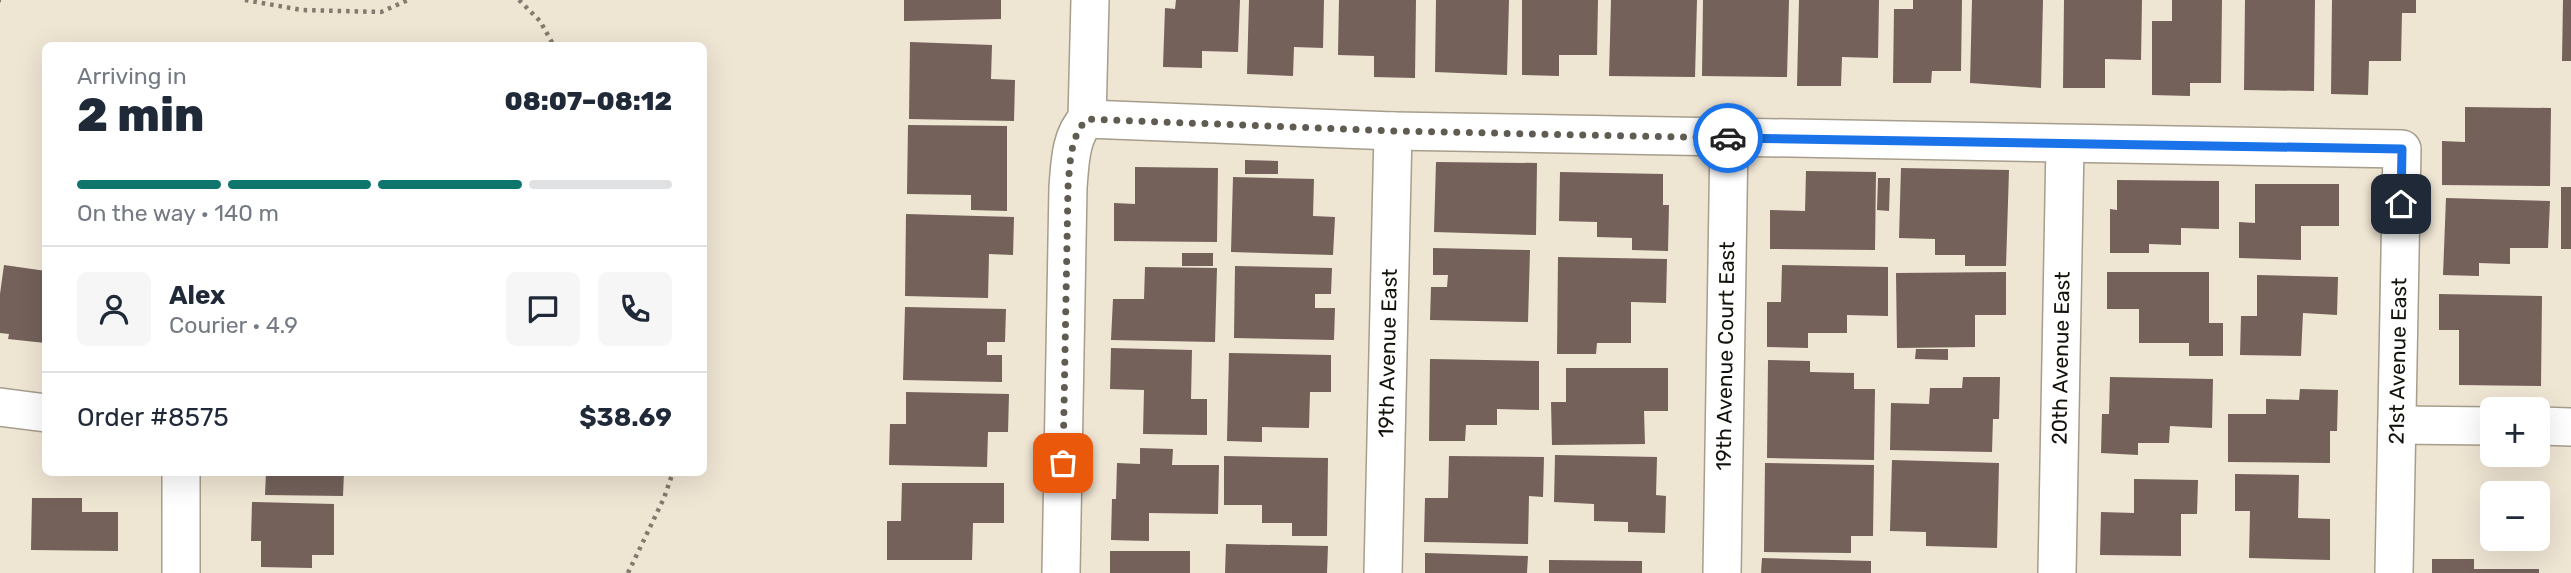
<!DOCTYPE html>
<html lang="en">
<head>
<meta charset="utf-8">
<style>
  body { margin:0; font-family:Rubik,sans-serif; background:#f6f6f7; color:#1f2937; height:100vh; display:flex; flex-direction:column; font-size:26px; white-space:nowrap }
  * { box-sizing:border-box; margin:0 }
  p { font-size:23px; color:#747a83 }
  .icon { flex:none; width:38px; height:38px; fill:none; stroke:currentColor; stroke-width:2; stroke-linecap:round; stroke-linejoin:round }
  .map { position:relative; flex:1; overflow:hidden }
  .drawer { position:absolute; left:42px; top:42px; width:665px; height:434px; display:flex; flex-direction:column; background:#fff; border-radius:10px; box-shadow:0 7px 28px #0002 }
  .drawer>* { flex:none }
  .controls { position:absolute; left:2480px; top:397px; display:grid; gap:14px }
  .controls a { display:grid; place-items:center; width:70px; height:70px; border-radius:10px; background:#fff; box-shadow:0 7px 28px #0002; font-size:35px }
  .pin { position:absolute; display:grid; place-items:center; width:60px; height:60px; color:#fff; margin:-30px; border-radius:14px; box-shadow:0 4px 10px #0006 }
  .courier { position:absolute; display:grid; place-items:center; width:70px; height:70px; margin:-35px; border:5px solid #1a73e8; border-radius:50%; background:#fff; color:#222; box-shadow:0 2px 9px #0007 }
  .headline em { font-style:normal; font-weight:800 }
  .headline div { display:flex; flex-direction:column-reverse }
  .headline { display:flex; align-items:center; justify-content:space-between; height:119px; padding:0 35px }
  h1 { font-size:46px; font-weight:800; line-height:52px }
  .bar { display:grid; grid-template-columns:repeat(4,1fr); gap:10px 7px; align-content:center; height:84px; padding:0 35px }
  .bar i { height:9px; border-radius:5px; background:#e0e1e3 }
  .bar .active { background:#0f766e }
  .bar p { grid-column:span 4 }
  .line { display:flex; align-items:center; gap:18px; padding:0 35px; border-top:2px solid #e0e1e3 }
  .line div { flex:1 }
  .round { display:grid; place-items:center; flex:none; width:74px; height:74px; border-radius:10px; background:#f6f6f7 }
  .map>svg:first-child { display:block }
  .building { fill:#73615a }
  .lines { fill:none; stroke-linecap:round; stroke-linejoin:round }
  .minor-casing { stroke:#a69d8c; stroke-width:40 }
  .path { stroke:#817a6e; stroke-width:4.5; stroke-dasharray:3.5 5; stroke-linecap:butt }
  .minor { stroke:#fff; stroke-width:37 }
  .done { stroke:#615c52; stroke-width:7; stroke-dasharray:0 12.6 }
  .route { stroke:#1a73e8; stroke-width:9 }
  .labels { text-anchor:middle; stroke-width:5; stroke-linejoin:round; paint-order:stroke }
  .street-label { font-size:21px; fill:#15120c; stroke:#fff }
</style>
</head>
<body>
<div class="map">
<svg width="2571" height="573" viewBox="0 0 2571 573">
  <rect width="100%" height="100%" fill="#efe5d3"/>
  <path class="building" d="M904,0H1001V19L904,21Z
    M1176,0H1240L1238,52L1202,51V68L1163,67L1165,8L1175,9Z
    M1249,0H1324L1323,48L1294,47L1293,76L1247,74Z
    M1339,0H1416L1415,78L1374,77V56L1338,55Z
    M1436,0H1509L1507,75L1435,72Z
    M1522,0H1598L1597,55H1559V76L1522,75Z
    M1611,0H1697L1695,77L1609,76Z
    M1703,0H1789L1787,77L1702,76Z
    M1799,0H1879L1878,58L1842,57L1841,86H1797Z
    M1913,0H1962L1961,71H1932L1931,83H1893L1894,9H1913Z
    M1972,0H2043L2041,88L1970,83Z
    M2064,0H2142L2141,60L2105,59V88H2063Z
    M2172,0H2222L2221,83H2190V96L2152,95V21H2172Z
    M2245,0H2315L2314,91L2244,90Z
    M2332,0H2416V13H2402L2401,61H2369L2368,95L2331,94Z
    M2563,0H2571V61H2562Z
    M910,42L992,45L991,79L1015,80L1014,121L909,119Z
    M2465,107L2551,108L2550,186L2442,185V141L2465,142Z
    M908,125L1007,126V211L971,210V195L907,194Z
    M1245,160L1278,161V174H1245Z
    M1436,162L1537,163L1536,235L1434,232Z
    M1135,167L1218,168L1217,242L1114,241V203L1135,204Z
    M1901,168L2009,170L2006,266H1965V255H1935V239L1899,238Z
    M1806,171L1876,172L1875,250L1770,249V210L1805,211Z
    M1560,172L1663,174V205H1669L1668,251L1632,250V238L1597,237V222L1559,221Z
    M1233,177L1314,179L1313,216L1335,217L1333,255L1231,252Z
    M1878,178H1890L1889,211L1877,210Z
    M2117,180L2219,181V229L2181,228V245L2149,244V253H2110V209L2117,210Z
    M2255,184H2339V226H2301V260L2239,258V222L2255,223Z
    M2561,187H2571V249H2561Z
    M2446,198L2550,201L2548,248H2510V264L2479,263V276L2443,275Z
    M906,214L1014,217L1013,255L989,254L988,298L905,296Z
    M1433,248L1530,250L1528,322L1430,320L1431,287H1447L1448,275H1433Z
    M1182,253H1213V266H1182Z
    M1558,257L1667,259L1666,303L1631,302V343H1597L1596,354H1557Z
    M4,265L46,271L45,343L8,339L9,334L0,333V294Z
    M1782,265L1888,267V316L1847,315V333H1808V348L1767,347V302H1781Z
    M1235,266L1332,268L1331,294H1315V308H1335L1334,340L1234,338Z
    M1145,267L1217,268L1215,342L1111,340L1113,299H1144Z
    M2006,272V315H1975V347L1897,348L1896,273Z
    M2107,272H2209V323H2223V356H2189V343H2139V309H2107Z
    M2257,275L2338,277L2337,315L2303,313L2301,356L2240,355L2241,316H2257Z
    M2439,294L2542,296L2541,386L2459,385V330H2439Z
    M905,307L1006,309L1005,342H987V355H1002V382L903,380Z
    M1111,348L1192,350L1191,399H1207V435L1143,434L1144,390L1110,389Z
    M1916,349H1948V360L1915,359Z
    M1229,353L1331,355V392H1310L1309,428L1262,427V442L1227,441Z
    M1430,359L1539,361V410L1497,409V425H1466L1465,441H1429Z
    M1768,360L1810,361V372L1854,373V389H1875L1874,460L1767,458Z
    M1566,368H1668V411H1644L1645,444L1552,445L1551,402H1566Z
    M1963,377H2000L1999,419H1993L1992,452L1890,450L1891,403L1929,404L1930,388H1962Z
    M2110,377L2213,379L2212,428L2170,426L2169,443H2138V455L2101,453L2102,414H2109Z
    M2300,389L2338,390L2337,431H2330V463L2228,462V414H2266V399L2299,400Z
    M906,392L1009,394L1008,432H988L987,467L889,465L890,424H906Z
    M1140,448L1173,449L1172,465H1219L1218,514L1149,513V541L1111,540L1112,499H1116L1117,463L1140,464Z
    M1555,455L1657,457L1656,495L1666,496L1665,533L1628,532V522L1594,521V504L1554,502Z
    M1224,456L1328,458L1327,536H1292V523H1262V505H1224Z
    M1449,456L1544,457L1543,497L1529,496L1528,544L1424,542L1425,498H1448Z
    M1892,460L1999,463L1997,548L1926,546V532L1890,531Z
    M1765,463L1874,465L1873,536H1851V553L1764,552Z
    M266,472H344L343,496L265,495Z
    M2235,474L2299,475L2298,518L2330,519V560L2249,558L2250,511H2235Z
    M2134,479L2198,480L2197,514H2181V556L2100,555L2101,512L2134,513Z
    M902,483H1004V523H973L972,560H887V521H901Z
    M32,498H82V512H118V551L31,550Z
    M252,502L334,504V555H312V568L261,567V541H251Z
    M1226,544L1328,546L1327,573H1225Z
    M1110,551H1190V573H1110Z
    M1425,553L1528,556L1527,573H1425Z
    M1762,558L1871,561V573H1761Z
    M2432,559H2474V569H2539V573H2432Z
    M1549,560L1642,561V573H1549Z"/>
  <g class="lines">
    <defs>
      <g id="minor">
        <path d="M1087,119L1393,131L2402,149L2394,573"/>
        <path d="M0,407L46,413"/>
        <path d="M2397,425L2492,426"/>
        <path d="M2538,426L2571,427"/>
        <path d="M181,573V472"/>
        <path d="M1061,573L1068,187C1070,164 1070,136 1087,119L1090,0"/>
        <path id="s1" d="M1383,573L1393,131"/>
        <path id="s2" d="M1722,573L1729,138"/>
        <path id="s3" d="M2057,573L2065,144"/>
      </g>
    </defs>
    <use href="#minor" class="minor-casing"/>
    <path class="path" d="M0,0H1
      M245,0L302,10L381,12L408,0
      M519,0L540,21L554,46
      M628,573L664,498L673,472"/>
    <use href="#minor" class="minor"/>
  </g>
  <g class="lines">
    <path class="done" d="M1063,463L1068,187C1070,164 1070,136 1087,119L1393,131L1728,138"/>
    <path class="route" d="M1728,138L2402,149L2401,204"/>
  </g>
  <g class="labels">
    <g class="street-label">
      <text dy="7" stroke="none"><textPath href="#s1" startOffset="220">19th Avenue East</textPath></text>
      <text dy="7" stroke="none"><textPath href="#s2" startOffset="217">19th Avenue Court East</textPath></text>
      <text dy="7" stroke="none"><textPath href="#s3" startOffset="215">20th Avenue East</textPath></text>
      <text transform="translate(2398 361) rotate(-89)" y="7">21st Avenue East</text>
    </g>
  </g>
</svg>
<div class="controls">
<a>+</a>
<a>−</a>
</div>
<div class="pin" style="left:1063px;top:463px;background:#ea580c"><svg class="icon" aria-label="bag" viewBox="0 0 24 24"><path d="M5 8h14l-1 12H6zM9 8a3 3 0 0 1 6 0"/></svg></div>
<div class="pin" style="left:2401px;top:204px;background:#1f2937"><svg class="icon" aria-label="home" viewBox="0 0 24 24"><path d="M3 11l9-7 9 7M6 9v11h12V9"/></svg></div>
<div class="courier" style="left:1728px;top:138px"><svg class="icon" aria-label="car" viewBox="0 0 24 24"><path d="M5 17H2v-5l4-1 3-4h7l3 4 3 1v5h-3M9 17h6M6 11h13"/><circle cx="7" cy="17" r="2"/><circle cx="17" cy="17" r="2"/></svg></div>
<section class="drawer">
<div class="headline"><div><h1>2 min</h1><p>Arriving in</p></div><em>08:07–08:12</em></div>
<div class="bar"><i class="active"></i><i class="active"></i><i class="active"></i><i></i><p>On the way · 140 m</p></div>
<div class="line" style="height:126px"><a class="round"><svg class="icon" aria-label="person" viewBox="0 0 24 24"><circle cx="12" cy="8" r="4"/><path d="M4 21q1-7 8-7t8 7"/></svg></a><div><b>Alex</b><p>Courier · 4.9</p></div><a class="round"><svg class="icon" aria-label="chat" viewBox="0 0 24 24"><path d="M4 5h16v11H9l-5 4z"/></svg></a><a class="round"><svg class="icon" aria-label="phone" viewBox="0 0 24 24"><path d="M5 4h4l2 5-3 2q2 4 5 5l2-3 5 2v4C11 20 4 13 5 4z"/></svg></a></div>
<div class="line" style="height:91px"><div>Order #8575</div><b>$38.69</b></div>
</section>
</div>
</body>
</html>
